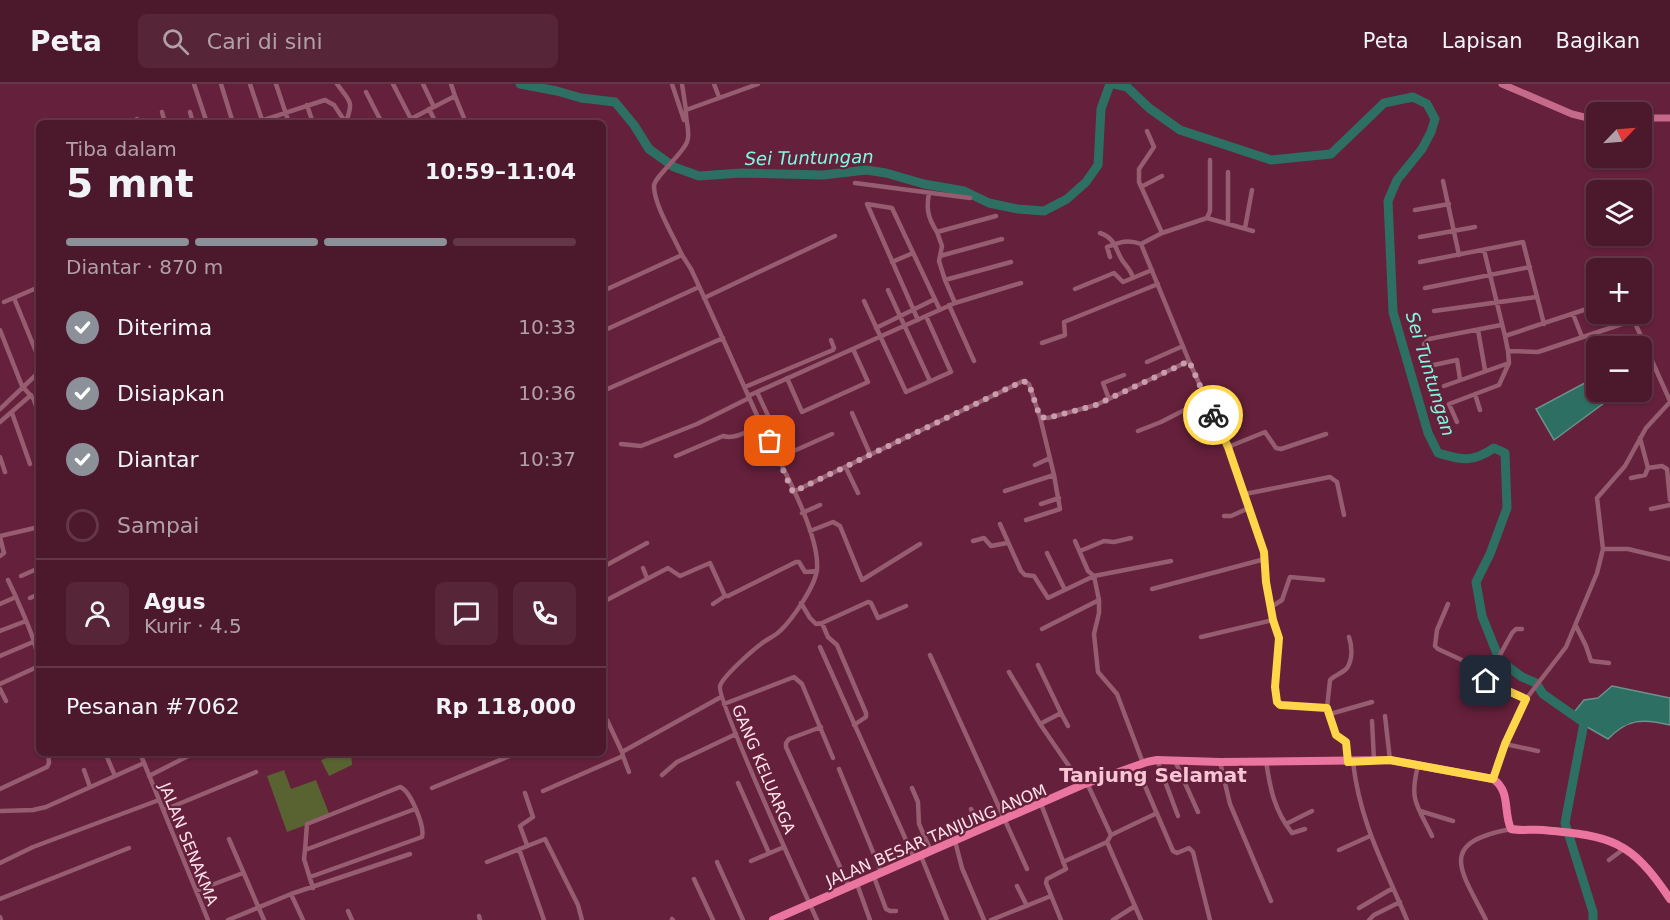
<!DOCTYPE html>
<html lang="id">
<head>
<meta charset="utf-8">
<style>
  body { margin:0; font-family:"DejaVu Sans",sans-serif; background:#562538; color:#f1f3f6; height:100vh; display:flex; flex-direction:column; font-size:22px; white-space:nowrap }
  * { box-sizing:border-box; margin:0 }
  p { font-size:20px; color:#b2a0a9 }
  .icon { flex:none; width:33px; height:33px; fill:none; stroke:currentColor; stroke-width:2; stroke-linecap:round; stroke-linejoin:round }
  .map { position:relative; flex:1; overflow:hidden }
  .details { position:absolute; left:36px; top:36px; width:570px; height:636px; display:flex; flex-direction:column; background:#4c182c; border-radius:9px; box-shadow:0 2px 4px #0004,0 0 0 2px #633748 }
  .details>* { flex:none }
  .needle { width:39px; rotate:65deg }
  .buttons { position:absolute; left:1586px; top:18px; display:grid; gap:12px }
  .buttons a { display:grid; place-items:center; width:66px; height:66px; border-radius:9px; background:#4c182c; box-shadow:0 2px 4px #0004,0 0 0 2px #633748; font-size:30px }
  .pin { position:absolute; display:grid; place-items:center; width:51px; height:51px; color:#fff; margin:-26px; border-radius:12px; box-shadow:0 3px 9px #0006 }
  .courier { position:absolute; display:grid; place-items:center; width:60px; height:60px; margin:-30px; border:4px solid #ffd54a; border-radius:50%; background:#fff; color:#222; box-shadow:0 2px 8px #0007 }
  .summary em { font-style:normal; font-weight:800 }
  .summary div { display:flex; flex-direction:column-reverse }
  .summary { display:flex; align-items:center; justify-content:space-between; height:102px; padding:0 30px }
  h1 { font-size:39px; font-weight:800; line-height:45px }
  .bar { display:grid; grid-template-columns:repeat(4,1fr); gap:9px 6px; align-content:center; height:72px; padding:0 30px }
  .bar i { height:8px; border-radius:4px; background:#633748 }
  .bar .on { background:#8c9099 }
  .bar p { grid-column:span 4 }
  .line { display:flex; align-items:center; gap:15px; padding:0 30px; border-top:2px solid #633748 }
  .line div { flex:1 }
  .round { display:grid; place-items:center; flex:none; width:63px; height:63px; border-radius:9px; background:#562538 }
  ol { padding:0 30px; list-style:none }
  li { display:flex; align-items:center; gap:18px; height:66px }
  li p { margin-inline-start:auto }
  li .icon { padding:6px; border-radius:50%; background:#8c9099; color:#fff; stroke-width:4 }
  li:last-child { color:#b2a0a9 }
  li i { width:33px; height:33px; border:3px solid #633748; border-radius:50% }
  header { display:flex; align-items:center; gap:36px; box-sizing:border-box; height:84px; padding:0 30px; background:#4c182c; border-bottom:2px solid #633748 }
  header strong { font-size:28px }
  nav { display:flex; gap:33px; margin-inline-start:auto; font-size:21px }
  .search { width:420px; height:54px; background:#562538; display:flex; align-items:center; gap:15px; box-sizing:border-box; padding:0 21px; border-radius:9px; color:#b2a0a9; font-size:22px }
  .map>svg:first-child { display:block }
  .green { fill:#586331 }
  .water { fill:#2d6f63; stroke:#6b928c; stroke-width:1.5 }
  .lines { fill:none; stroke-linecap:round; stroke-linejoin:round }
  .river { stroke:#2d6f63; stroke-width:9 }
  .minor { stroke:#965c6f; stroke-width:4.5 }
  .secondary { stroke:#c66a8a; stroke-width:7 }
  .primary { stroke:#ea759f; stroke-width:8 }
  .done { stroke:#c89ead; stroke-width:6; stroke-dasharray:0 10.8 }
  .route { stroke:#ffd54a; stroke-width:8 }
  .labels { text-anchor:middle; stroke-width:4.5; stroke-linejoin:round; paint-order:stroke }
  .street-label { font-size:16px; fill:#fde2ea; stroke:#65203b }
  .water-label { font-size:18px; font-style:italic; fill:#7dfae1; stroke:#65203b }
  .quarter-label { font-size:20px; font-weight:bold; fill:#f8c5d4; stroke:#65203b }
</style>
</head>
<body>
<header>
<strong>Peta</strong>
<div class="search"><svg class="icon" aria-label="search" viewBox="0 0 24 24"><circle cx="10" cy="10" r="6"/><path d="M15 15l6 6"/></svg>Cari di sini</div>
<nav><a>Peta</a><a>Lapisan</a><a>Bagikan</a></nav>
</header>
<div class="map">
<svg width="1670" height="836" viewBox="0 0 1670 836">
  <rect width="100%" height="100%" fill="#65203b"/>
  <path class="green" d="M340,669H351L352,681L329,692L321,676Z
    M284,686L291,705L316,696L330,732L287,748L267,692Z"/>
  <path class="water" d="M1596,293V308H1619L1554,356L1536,325Z
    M1612,602L1670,614V641C1643,634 1627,635 1608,655L1573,635L1575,627L1584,616L1598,614Z"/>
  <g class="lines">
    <path class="river" d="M520,0L557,7L581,14L615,18L634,41L649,65L674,83L699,92L741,89L823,91L866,86L886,89L924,100L964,107L989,119L1018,125L1044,127L1067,115L1086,98L1098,81L1101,25L1110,0
      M1114,0L1127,3L1149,24L1180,46L1271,76L1331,70L1384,19L1413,13L1427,20L1435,35L1431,48L1422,65L1397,96L1388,117L1393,228L1428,349L1438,369C1462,376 1472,379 1494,364L1505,369L1507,424L1490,470L1476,498L1482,532L1500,577L1522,593L1536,599L1543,610L1583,638
      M1587,636L1584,639L1565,739L1593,828V836"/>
    <path class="minor" d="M194,0L207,39
      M221,0L233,39
      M250,0L263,39
      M276,0L289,39
      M337,0C350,18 354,16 346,38
      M393,0L411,35
      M423,0L434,23
      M451,0L455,12
      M672,0L684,36
      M682,0L686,26
      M714,0L719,13
      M366,8L382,39
      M307,21L313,39
      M429,25L436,39
      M162,28L165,39
      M190,28L193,39
      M137,35L138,39
      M254,39L325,16L334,21L346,39
      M403,39L455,12L466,39
      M1147,47L1154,63L1139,85V98L1162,149
      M1228,88V140
      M1443,97L1459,171
      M855,99L970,114
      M1141,103L1162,92
      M929,109C926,125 928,134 937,148
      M1415,126L1449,120
      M1207,134L1253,147
      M1245,144L1252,106
      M1100,149C1115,154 1115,164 1122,176C1126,182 1131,186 1133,194
      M1420,153L1475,143
      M1141,160L1189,277L1228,363L1264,468L1266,498L1273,536L1279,554L1280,564L1275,591L1277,618L1280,621L1327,624L1336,651L1346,658L1348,678
      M1141,160L1162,149L1207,134L1210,127V76
      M1484,166L1505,252
      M682,171C674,153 654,121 654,102C654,93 682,71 687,58C691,49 685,36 686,26L758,0
      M940,172L1002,155
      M1110,173L1107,163C1120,158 1128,155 1141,160
      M892,178L913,169
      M1420,178L1523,158L1544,240
      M945,196L939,177L942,162L937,148L996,132
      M1425,204L1530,183
      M1075,205L1114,189L1123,198L1152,186
      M888,206L930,297
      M603,207L682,171L691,185C715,236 737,287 760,338C777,374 820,447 817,485C816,501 792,536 780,547C775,552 767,555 761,560C753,566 723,592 720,602C716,615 805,809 817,836
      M14,214L39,275
      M704,214L835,152
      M864,217L906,308L951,288L926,232
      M4,218L39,203
      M955,219L945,196L1011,178
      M949,221L974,277
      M1596,222L1505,252L1508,267L1538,268L1634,236
      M1434,227L1536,213
      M1573,230L1582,253
      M1631,230L1670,317
      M918,236L867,120L892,124L940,226
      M876,244L935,215
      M0,246L22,302L39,321
      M1478,246L1485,286
      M603,247L699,203
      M1042,259L1065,251L1064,238L1158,200
      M1147,278L1183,262
      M787,294L802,328L868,298L853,265
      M1460,295L1457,276L1429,282L1425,278L1424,260L1429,255L1501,241
      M1444,302L1509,279L1508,267
      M745,303L833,266L834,264L831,256
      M603,307L723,254
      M757,308L778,353
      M1475,310L1480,326
      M748,312L955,219L1021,199
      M1109,315L1103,299L1124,291
      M34,316L39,331
      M0,325L39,288
      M12,329L30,380
      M852,329L870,370
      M0,338L31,311
      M1457,338L1449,320L1499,301L1509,279
      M1138,347L1161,338L1206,315
      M1640,354L1648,384L1662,382L1667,385L1670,416
      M621,360L641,362L697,340L749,314
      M1228,363L1265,348L1276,364L1281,365L1326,350
      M676,372L723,352C735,356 750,346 761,341
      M0,373L5,388
      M778,374L832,350
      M1035,381L1050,374
      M846,384L858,409
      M1631,394L1645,391L1648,384
      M1005,407L1054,391
      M793,408L1023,297L1029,300L1040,333
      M1245,410L1330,393L1337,398L1344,431
      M1041,420L1059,414
      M1651,425L1670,421
      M802,429L820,421
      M1224,432H1231L1249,424
      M1026,436L1060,425L1054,391L1040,333L1048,334L1096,321L1189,277
      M1000,440L1021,487L1025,491L1034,492L1048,514L1094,492L1171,477
      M810,447L833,438L840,442L862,496L920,460
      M0,452L39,443
      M0,453L4,469L0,472
      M973,457L984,454L991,462L1007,459
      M1075,457L1088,487L1094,492
      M1603,465H1628L1670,475
      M1080,467L1104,457L1114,458L1131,454
      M1047,469L1065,506
      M603,483L647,459
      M643,484L647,494
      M21,492L39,484
      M1094,492L1099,516V529L1094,550L1098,588L1117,610L1143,679
      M8,496L16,513
      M1152,505L1265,475
      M30,514L39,510
      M603,518L668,484L680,492L710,479L725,512H728L796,478H799L805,488L817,487
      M801,519L810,534L816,540L822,539L868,518L871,519L878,534L906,522
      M0,520L16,513C22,528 42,568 37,583L0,600
      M713,520L725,512
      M1448,520L1437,546L1435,562L1438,565L1490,589L1486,597L1526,615
      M1271,523L1282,516L1290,493L1323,496
      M822,539L828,553L837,561L866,629V633L854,641
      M1576,542L1586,562L1591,577L1609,579
      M1042,545L1099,516
      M0,547L26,537
      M1201,553L1273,536
      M820,563L914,774
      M930,571L1027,785
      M0,572L33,558
      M1038,581L1061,629
      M1009,588L1040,640L1082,701
      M1490,589L1512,549L1516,545H1522
      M0,605L6,617
      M1475,614L1486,597
      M724,620L794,593L802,600L833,674
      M1327,624L1330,596C1335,591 1343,589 1347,584C1353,575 1352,562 1349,553
      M1330,630L1372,618
      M603,632L607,636L622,668
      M1385,632L1390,676
      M1372,637L1374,676
      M1040,640L1061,629L1068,642
      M821,643L789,655L786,659V663L849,803
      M1505,660L1538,667
      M140,669L208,836
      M623,672L629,688
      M107,673L115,692
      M1157,676L1178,732
      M1175,677L1198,728
      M1266,677C1270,704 1274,726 1292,749L1305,745
      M1220,678L1230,720L1271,817
      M1353,678C1360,739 1384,781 1407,836
      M1136,681L1173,767L1177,769L1189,764L1193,768L1210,836
      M1418,682C1409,716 1417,721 1432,752
      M839,685L882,790
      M84,686L90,703
      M662,691L677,678L736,650
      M149,692L194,669
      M1493,695L1505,660L1526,615L1566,563L1597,489L1603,465L1597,414L1625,382L1646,344L1670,318
      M738,699L769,769
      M1087,699L1111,751L1107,758L1141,836
      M432,704L517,669
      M912,704L918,718L919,740L931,767
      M0,705L47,683L49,679L48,669
      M543,707L623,672L622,668L721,613
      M525,709L533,733L520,742L527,761
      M1041,720L1066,785L1047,795L1046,799L1061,836
      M971,725L980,746
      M164,726L256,688
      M1,727L33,726L46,723L144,679
      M1420,727L1453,737
      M1286,740L1312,727
      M1111,751L1157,729
      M229,755L264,836
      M955,757L962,784L984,836
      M519,765L544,836
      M305,766L307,740L400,703C410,706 425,742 422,753L310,793
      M1339,766L1370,752
      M921,772L947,836
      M1609,776L1625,764
      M751,777L784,763
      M487,778L545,755L578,821L582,836
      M717,778L743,836
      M1063,778L1107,758
      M0,779L33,763L159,716
      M874,793L886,825L890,827H896
      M694,795L713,836
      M857,800L870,836
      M1017,802L1027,822
      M313,804L304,775L305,766L415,725
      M196,807L243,789
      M291,810L303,836
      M0,815L129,764
      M1359,824L1393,804
      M348,827L352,836
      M479,832L480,836
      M0,833L1,836
      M672,835L673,836
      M228,836L291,810L410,770
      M991,836L1051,812
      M1113,836L1135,822
      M1369,836L1374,831L1400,818
      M1486,836C1461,786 1436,759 1511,745"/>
    <path class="secondary" d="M1502,0L1572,30L1596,36
      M1641,34H1670"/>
    <path class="primary" d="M773,836L1082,701L1147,678L1157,676L1220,678L1390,676L1493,695C1511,707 1503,728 1511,745C1521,747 1533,745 1543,746C1611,752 1631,756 1670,815"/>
  </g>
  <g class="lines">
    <path class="done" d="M770,357L793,408L1023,297L1029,300L1040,333L1048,334L1096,321L1189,277L1213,331"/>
    <path class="route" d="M1213,331L1228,363L1264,468L1266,498L1273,536L1279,554L1275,603L1277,618L1280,621L1327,624L1336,651L1346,658L1348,678L1390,676L1493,695L1505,660L1526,615L1486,597"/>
  </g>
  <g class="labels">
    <g class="street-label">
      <text transform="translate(764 685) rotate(67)" y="6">GANG KELUARGA</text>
      <text transform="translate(936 751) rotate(-23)" y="6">JALAN BESAR TANJUNG ANOM</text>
      <text transform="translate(189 760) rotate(68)" y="6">JALAN SENAKMA</text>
    </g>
    <g class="water-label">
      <text transform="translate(809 74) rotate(-1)" y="6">Sei Tuntungan</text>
      <text transform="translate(1430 290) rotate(73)" y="6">Sei Tuntungan</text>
    </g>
    <g class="quarter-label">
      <text x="1153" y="698">Tanjung Selamat</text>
    </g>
  </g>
</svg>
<div class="buttons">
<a><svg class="needle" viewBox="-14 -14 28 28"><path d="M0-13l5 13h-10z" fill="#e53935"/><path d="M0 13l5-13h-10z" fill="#b2a0a9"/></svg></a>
<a><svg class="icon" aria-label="layers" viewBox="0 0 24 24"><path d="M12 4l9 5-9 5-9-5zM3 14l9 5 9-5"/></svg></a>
<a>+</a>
<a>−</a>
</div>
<div class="pin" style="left:770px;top:357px;background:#ea580c"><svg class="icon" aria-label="bag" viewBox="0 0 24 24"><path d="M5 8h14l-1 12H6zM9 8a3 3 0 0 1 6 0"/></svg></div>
<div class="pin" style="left:1486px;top:597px;background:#1f2937"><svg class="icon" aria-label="home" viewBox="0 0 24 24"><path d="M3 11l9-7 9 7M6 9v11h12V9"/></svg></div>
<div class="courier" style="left:1213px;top:331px"><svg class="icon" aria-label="bike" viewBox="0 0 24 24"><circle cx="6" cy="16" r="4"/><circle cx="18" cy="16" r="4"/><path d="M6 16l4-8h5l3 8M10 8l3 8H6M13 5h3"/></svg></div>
<section class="details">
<div class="summary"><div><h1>5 mnt</h1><p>Tiba dalam</p></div><em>10:59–11:04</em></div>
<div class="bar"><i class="on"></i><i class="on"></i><i class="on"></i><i></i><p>Diantar · 870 m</p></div>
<ol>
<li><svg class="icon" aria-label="check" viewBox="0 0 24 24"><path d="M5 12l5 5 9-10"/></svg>Diterima<p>10:33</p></li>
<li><svg class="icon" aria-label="check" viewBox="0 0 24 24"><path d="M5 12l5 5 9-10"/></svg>Disiapkan<p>10:36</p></li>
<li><svg class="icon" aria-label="check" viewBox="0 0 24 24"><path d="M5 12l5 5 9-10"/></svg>Diantar<p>10:37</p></li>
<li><i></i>Sampai</li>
</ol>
<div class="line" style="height:108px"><a class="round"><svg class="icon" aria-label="person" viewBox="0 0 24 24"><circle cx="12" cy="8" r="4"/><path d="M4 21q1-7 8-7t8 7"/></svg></a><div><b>Agus</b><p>Kurir · 4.5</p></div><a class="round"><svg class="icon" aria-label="chat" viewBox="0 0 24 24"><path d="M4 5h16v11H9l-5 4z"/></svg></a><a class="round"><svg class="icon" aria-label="phone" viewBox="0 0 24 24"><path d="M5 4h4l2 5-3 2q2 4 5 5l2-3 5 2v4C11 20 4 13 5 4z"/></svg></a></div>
<div class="line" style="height:78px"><div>Pesanan #7062</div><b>Rp 118,000</b></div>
</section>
</div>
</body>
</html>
